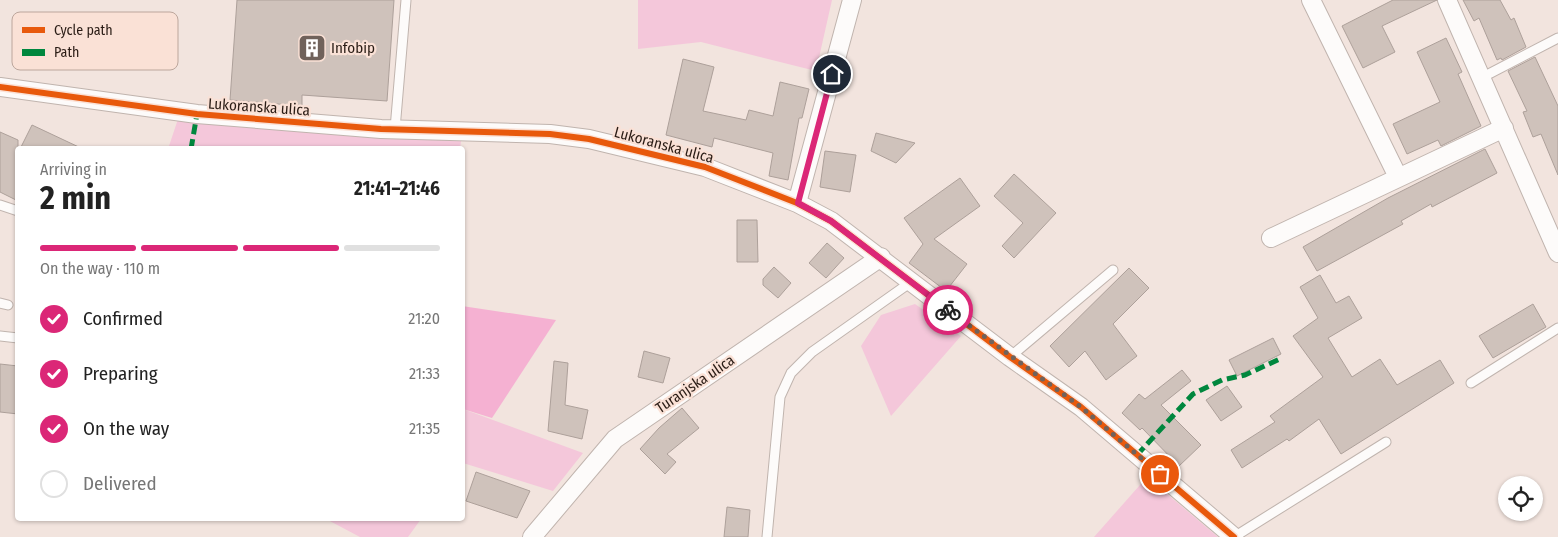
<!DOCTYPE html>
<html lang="en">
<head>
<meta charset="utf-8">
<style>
  body { margin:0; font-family:"Fira Sans Condensed",sans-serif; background:#f2f2f2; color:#222; height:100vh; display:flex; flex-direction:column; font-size:19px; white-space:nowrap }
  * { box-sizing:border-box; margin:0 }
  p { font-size:16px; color:#767676 }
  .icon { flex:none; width:28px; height:28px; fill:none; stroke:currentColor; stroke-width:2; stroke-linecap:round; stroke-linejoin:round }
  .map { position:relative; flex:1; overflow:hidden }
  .panel { position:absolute; left:15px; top:146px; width:450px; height:375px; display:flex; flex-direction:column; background:#fff; border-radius:5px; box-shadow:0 1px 4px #0004 }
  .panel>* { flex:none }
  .controls { position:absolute; left:1498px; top:476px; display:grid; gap:10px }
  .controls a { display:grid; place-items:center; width:45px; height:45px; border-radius:50%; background:#fff; box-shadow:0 1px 4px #0004; font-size:25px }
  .pin { position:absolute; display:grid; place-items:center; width:42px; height:42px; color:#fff; margin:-21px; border:2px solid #fff; border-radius:50%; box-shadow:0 1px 5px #0007 }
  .courier { position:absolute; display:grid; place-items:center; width:50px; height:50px; margin:-25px; border:4px solid #db2777; border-radius:50%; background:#fff; color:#222; box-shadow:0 1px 6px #0007 }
  .headline em { font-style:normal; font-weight:700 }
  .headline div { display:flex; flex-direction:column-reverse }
  .headline { display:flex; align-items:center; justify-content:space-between; height:85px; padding:0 25px }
  h1 { font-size:32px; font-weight:700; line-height:38px }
  .bar { display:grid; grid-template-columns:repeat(4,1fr); gap:8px 5px; align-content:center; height:60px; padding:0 25px }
  .bar i { height:6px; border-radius:4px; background:#e0e0e0 }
  .bar .on { background:#db2777 }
  .bar p { grid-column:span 4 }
  ol { padding:0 25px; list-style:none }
  li { display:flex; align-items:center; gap:15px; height:55px }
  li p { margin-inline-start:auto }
  li .icon { padding:5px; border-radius:50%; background:#db2777; color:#fff; stroke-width:4 }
  li:last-child { color:#767676 }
  li i { width:28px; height:28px; border:2px solid #e0e0e0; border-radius:50% }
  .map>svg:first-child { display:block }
  .green { fill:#f4c7da }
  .forest { fill:#f5b1d2 }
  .building { fill:#cfc2bb; stroke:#ada09a }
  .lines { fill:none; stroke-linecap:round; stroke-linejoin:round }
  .service-casing { stroke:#c0b4ae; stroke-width:11 }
  .minor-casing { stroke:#c0b4ae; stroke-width:20 }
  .service { stroke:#fdfbfa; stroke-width:9 }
  .minor { stroke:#fdfbfa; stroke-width:18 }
  .quiet { stroke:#00873e; stroke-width:5; stroke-dasharray:10 5; stroke-linecap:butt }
  .cycleway-casing { stroke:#fae1d6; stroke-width:9 }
  .cycleway { stroke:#e8590c; stroke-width:6 }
  .done { stroke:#70625b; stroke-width:5; stroke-dasharray:0 9 }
  .route { stroke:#db2777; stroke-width:6 }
  .labels { text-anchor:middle; stroke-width:4.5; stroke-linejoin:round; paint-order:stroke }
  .poi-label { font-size:15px; fill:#2a1c15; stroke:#fae1d6; text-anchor:start }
  .street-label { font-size:15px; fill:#2a1c15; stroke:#fae1d6 }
  .key { fill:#fae1d6; stroke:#bca69c; stroke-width:1 }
  .key-label { font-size:14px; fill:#2a1c15 }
</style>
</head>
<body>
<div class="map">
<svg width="1558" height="537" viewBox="0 0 1558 537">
  <rect width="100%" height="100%" fill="#f2e4de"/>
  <path class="green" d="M638,0H832L816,71L701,42L638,49Z
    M178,119L461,141L460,149H168Z
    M915,304L961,336L891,416L861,346L881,315Z
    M463,409L583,453L553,491L463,463Z
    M1147,477L1218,537H1094Z
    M326,519H421L408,537H360Z"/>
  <path class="forest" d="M462,306L556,320L492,418L463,409Z"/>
  <path class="building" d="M237,0H394L387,101L302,95V106L230,100Z
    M1393,0H1437L1382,26L1395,52L1363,68L1342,26Z
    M1463,0H1500L1511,20L1514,18L1526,47L1502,60L1501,58L1497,60L1479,18L1474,21Z
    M1446,38L1462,72L1458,74L1481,126L1441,146L1438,140L1407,154L1393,124L1440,102L1417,52Z
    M1535,57L1558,106V175L1541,134L1533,137L1523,112L1527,111L1508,71Z
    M683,59L714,67L703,111L746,120L749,110L773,116L780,82L809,89L802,118H799L788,180L769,176L773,153L714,138L712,147L666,135Z
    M32,125L83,149H20Z
    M0,132L18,140V201L0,192Z
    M876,133L915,143L896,163L871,151Z
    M1485,149L1497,173L1432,207L1431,204L1401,221L1403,224L1317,271L1303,247L1388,198Z
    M825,151L856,155L850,192L820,187Z
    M1014,174L1056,213L1014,258L1002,246L1023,223L994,196Z
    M960,178L980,206L934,239L967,264L946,291L909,263L923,244L904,218Z
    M737,220H757L758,262H737Z
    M827,243L844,258L826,278L809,263Z
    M774,267L791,283L778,298L763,285V279Z
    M1129,268L1149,288L1113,324L1137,356L1106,380L1085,351L1069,367L1050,346Z
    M1320,275L1336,303L1349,296L1362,318L1328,338L1352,377L1380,359L1397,385L1440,360L1454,383L1341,454L1319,419L1289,441L1287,439L1242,468L1231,450L1275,422L1270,416L1323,377L1293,336L1318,318L1300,287Z
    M1533,304L1546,327L1493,358L1479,336Z
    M1273,338L1281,354L1237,376L1229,360Z
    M644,351L670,358L663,383L638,377Z
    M554,361L568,363L565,405L588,410L582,439L548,431Z
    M0,364L18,366V414L0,412Z
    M1182,370L1191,381L1161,405L1201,445L1179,466L1142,428L1140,430L1122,413L1139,394L1145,399Z
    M1227,386L1242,407L1221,421L1206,400Z
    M682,408L699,428L667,454L676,462L665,474L640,449L659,428Z
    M476,472L530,491L517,518L466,501Z
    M727,507L750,510L748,537H724Z"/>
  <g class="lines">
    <defs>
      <path id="service" d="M1481,78L1558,38
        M395,129L406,0
        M0,205L18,211
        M0,303L8,305
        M0,336L18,338
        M1010,357L1113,270
        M1471,383L1558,328
        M767,537L780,397L791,373L812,352L911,282
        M1234,537L1386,442"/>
      <path id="minor" d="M1311,0L1398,177
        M1447,0L1558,253
        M0,87L197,114L381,129L550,134L589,139L705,167L797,203L831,221L1010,357L1081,407L1234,537
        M797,203L852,0
        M1271,238L1504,128
        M532,537L615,439L881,257"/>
    </defs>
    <use href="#service" class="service-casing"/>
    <use href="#minor" class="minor-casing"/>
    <use href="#service" class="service"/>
    <use href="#minor" class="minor"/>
    <path class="quiet" d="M191,149L197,114
      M1137,455L1193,394L1222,380L1245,375L1282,358"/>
    <defs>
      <path id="cycleway" d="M0,87L197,114L381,129L550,134L589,139L705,167L797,203L831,221L1010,357L1081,407L1234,537"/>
    </defs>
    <use href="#cycleway" class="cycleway-casing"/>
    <use href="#cycleway" class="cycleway"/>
  </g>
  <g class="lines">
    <path class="done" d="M948,310L1081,407L1160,474"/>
    <path class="route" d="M832,74L798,203L831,221L948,310"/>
  </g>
  <defs>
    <symbol id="building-square" viewBox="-11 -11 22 22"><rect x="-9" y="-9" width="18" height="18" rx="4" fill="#70625b" stroke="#fae1d6"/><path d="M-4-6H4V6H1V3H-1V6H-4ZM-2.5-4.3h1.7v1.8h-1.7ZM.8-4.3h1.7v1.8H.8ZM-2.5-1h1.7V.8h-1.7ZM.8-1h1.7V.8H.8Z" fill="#fff"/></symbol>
  </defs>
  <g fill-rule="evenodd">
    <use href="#building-square" x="296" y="32" width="32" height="32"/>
  </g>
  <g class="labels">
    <g class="poi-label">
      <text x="331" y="53">Infobip</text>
    </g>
    <g class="street-label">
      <text transform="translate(259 107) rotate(4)" y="5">Lukoranska ulica</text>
      <text transform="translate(664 145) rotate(15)" y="5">Lukoranska ulica</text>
      <text transform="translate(695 384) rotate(-34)" y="5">Turanjska ulica</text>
    </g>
  </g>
  <rect x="12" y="12" width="166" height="58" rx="8" class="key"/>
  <rect x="22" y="27" width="23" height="6" fill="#e8590c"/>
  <rect x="22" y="49" width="23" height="7" fill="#00873e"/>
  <g class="key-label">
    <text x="54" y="35">Cycle path</text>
    <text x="54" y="57">Path</text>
  </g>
</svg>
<div class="controls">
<a><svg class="icon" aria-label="locate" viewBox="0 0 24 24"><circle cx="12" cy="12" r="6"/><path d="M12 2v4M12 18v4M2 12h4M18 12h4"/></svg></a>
</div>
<div class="pin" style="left:1160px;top:474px;background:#ea580c"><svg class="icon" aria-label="bag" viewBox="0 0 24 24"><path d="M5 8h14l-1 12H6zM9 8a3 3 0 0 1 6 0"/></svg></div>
<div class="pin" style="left:832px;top:74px;background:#1f2937"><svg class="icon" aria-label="home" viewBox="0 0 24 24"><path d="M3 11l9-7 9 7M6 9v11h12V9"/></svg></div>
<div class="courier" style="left:948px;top:310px"><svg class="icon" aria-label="bike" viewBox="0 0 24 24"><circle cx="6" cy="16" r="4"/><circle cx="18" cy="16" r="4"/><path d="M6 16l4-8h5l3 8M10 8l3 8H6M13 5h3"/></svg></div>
<section class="panel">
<div class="headline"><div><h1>2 min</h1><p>Arriving in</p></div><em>21:41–21:46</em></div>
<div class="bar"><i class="on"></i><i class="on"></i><i class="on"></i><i></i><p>On the way · 110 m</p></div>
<ol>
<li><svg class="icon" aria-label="check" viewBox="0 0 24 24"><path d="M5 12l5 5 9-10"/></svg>Confirmed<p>21:20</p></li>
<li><svg class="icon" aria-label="check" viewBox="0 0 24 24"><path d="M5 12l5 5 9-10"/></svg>Preparing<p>21:33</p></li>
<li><svg class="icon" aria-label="check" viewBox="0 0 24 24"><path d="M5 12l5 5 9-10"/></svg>On the way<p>21:35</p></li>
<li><i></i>Delivered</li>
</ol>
</section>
</div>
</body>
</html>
